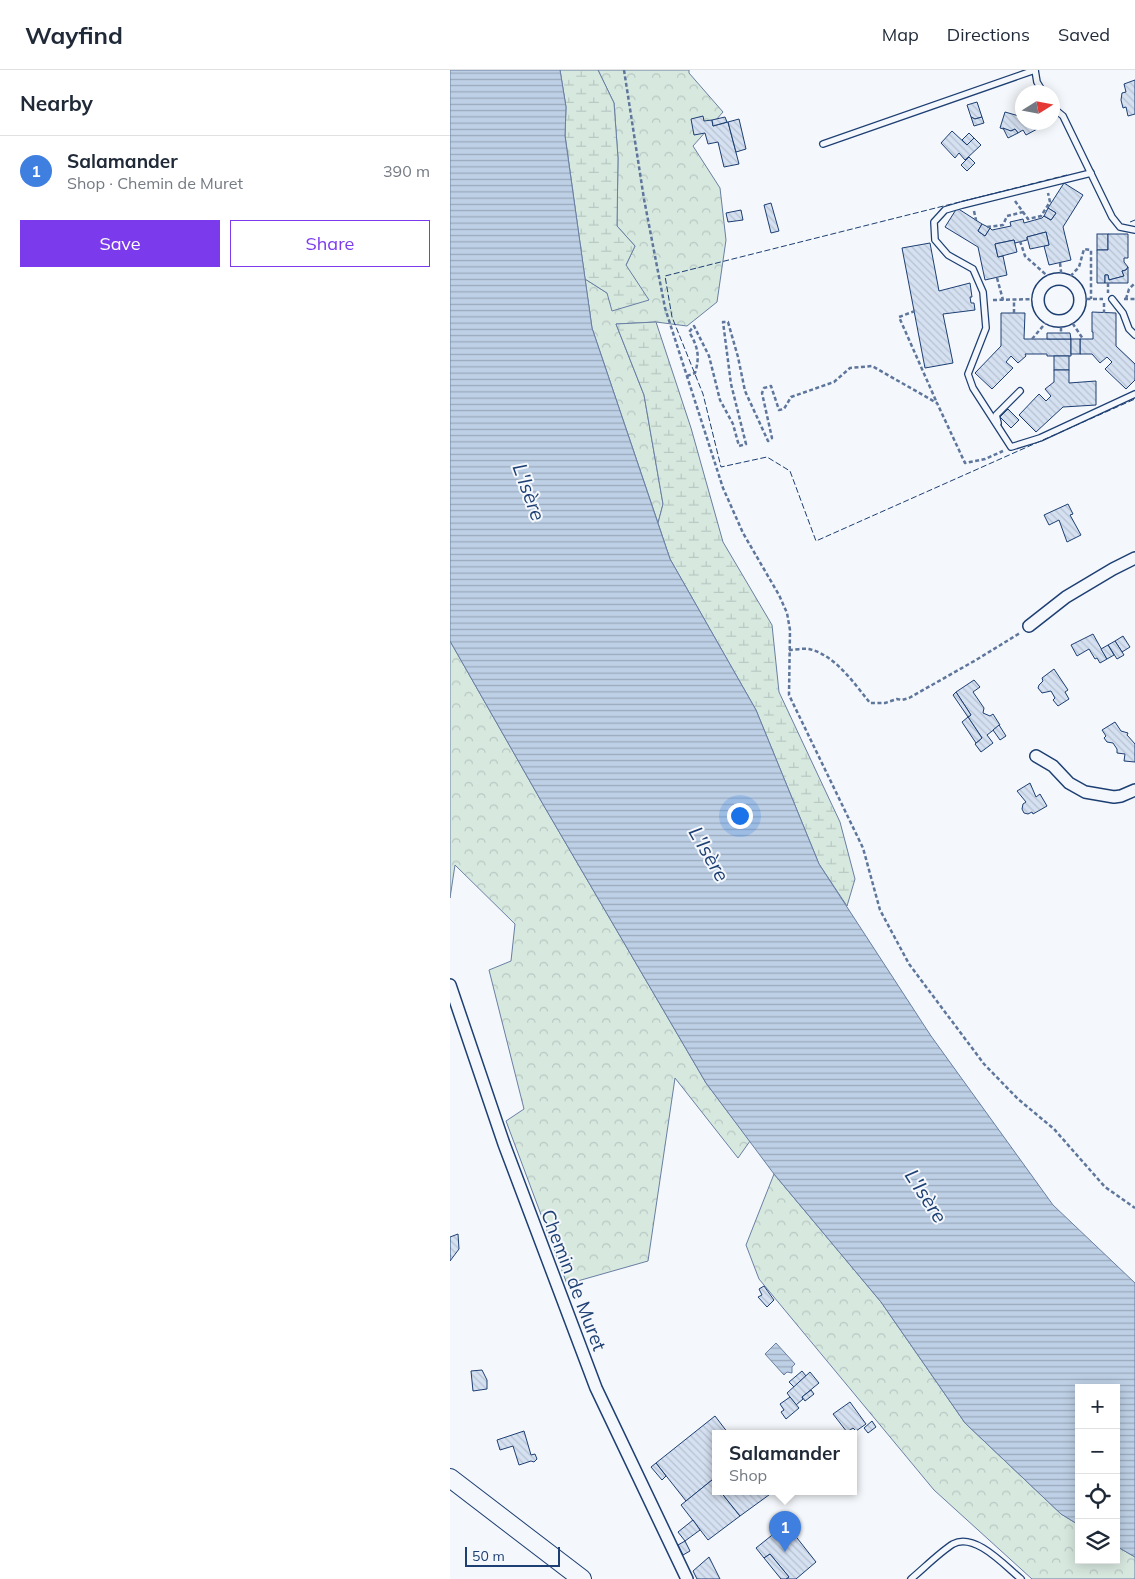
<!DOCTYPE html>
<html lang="en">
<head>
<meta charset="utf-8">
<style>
	body { margin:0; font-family:Mulish,sans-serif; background:#f6f6f7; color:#1f2937 }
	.controls { position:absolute; right:15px; bottom:15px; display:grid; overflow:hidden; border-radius:0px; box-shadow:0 2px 12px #0003 }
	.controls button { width:45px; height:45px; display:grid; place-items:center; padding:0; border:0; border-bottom:1px solid #e0e1e3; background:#fff; color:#1f2937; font:25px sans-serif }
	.compass { position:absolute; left:565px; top:15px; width:45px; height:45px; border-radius:50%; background:#fff; box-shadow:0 2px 12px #0003; rotate:79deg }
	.scale { position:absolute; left:15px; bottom:12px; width:95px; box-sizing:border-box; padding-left:5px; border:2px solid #1d3f73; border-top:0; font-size:14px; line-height:18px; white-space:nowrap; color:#1d3f73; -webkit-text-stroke:4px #f4f7fb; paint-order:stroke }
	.you { position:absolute; left:289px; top:745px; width:18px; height:18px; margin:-12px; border:4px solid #fff; border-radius:50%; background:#1a73e8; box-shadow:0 0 0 8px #1a73e833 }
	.badge { display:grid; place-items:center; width:32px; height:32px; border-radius:50%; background:#7c3aed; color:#fff; font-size:16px; font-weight:700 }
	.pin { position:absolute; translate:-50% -41px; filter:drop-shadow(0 1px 2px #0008) }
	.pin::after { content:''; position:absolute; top:26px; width:18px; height:15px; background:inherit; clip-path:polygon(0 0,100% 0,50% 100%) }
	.popup { position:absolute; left:262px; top:1360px; width:145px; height:65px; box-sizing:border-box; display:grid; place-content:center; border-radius:0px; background:#fff; filter:drop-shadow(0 1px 4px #0005); font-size:16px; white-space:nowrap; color:#747a83 }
	.popup b { font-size:19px; color:#1f2937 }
	.popup::after { content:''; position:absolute; left:50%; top:100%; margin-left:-10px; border:10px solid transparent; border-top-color:#fff }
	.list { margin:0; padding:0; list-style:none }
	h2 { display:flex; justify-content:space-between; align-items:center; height:65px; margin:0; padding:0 20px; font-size:21px }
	h2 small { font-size:16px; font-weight:400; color:#747a83 }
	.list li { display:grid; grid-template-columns:32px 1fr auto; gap:15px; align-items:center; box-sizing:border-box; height:70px; padding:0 20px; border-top:1px solid #e0e1e3 }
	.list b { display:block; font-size:19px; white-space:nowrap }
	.list p { margin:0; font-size:16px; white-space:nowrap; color:#747a83 }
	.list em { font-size:16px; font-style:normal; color:#747a83 }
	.actions { display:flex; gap:10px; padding:15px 20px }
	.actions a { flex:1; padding:11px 0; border:1px solid #7c3aed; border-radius:0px; text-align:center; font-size:18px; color:#7c3aed }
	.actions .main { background:#7c3aed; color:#fff }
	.icon { flex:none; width:28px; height:28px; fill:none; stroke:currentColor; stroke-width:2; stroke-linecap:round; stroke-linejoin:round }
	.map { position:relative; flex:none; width:685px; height:1509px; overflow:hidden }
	header { display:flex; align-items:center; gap:30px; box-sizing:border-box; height:70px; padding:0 25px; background:#fff; border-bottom:1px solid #e0e1e3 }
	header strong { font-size:24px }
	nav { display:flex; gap:28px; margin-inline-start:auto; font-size:18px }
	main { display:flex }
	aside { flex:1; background:#fff }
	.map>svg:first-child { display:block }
	.forest { fill:url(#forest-crowns); stroke:#687fa3 }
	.wetland { fill:url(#wetland-marsh); stroke:#687fa3 }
	.water { fill:url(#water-rules); stroke:#687fa3 }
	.building { fill:url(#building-back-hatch); stroke:#1d3f73 }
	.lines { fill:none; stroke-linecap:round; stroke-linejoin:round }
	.lane-casing { stroke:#1d3f73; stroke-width:8 }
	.street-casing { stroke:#1d3f73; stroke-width:14 }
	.primary-casing { stroke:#1d3f73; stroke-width:20 }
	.path { stroke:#5e769c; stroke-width:2.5; stroke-dasharray:4 2.5; stroke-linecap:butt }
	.lane { stroke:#f4f7fb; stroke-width:5.5 }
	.street { stroke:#f4f7fb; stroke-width:11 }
	.primary { stroke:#f4f7fb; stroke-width:18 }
	.fence { stroke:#1d3f73; stroke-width:1; stroke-dasharray:6 2.5; stroke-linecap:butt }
	.labels { text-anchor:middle; stroke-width:4; stroke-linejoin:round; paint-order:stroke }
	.street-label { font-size:19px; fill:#1d3f73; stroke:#f4f7fb }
	.water-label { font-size:20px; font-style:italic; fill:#1d3f73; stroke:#f4f7fb }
</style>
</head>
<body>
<header>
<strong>Wayfind</strong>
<nav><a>Map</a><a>Directions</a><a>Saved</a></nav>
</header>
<main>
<aside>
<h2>Nearby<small></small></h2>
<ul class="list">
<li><span class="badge" style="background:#3f7fe0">1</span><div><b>Salamander</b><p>Shop · Chemin de Muret</p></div><em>390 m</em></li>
</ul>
<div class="actions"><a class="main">Save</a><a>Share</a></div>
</aside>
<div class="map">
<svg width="685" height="1509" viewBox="0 0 685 1509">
	<defs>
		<pattern id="forest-crowns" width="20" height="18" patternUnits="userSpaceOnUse" patternTransform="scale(1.25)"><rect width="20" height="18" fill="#d7e8df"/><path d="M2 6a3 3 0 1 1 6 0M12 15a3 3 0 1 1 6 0" fill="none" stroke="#b8c8c3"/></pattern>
		<pattern id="wetland-marsh" width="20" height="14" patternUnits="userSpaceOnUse" patternTransform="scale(1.25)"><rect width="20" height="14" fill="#d7e8df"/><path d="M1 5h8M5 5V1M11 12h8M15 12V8" fill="none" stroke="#b8c8c3"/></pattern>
		<pattern id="water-rules" width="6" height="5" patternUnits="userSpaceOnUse" patternTransform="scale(1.25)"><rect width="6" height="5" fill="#bed0e5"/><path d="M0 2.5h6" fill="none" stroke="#9aaabe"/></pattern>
		<pattern id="building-back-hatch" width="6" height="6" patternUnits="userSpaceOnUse" patternTransform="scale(1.25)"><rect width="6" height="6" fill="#d5e0f0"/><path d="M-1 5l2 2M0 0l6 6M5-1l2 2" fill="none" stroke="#b6c1d1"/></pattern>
	</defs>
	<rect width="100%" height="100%" fill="#f4f7fb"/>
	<g class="forest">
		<polygon points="148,0 239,0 239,3 273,42 243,76 270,118 276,170 267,232 237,256 206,252 166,254 194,325 213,434 208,453 142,258 135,209 157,223 176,195 185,176 167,156 168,88 164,33"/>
		<polygon points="0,571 94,736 256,1013 300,1071 288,1088 225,1008 198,1191 117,1214 56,1051 74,1039 39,900 61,891 65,854 5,795 0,828"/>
		<polygon points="324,1104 431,1232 515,1353 611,1444 629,1455 629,1490 666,1490 666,1476 685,1487 685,1509 582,1509 484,1420 309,1209 296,1175"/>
	</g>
	<g class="wetland">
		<polygon points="110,0 148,0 164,33 168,88 167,156 185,176 176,195 199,230 162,241 157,223 135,209 115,65 116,37"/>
		<polygon points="206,252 241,358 273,472 322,555 329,622 390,752 405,809 397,836 369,794 306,640 220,489 208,453 213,434 194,325 166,254"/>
	</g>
	<g class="water">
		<polygon points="0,0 110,0 116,37 115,66 142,258 220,489 306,640 369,794 481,966 603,1135 685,1213 685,1487 666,1476 666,1318 629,1318 629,1455 611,1444 515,1353 431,1232 324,1104 256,1013 94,736 0,571"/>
		<polygon points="326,1273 345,1294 342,1297 342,1303 337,1302 334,1305 315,1284"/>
	</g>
	<g class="building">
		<polygon points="685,10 685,44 678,46 676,37 673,38 671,30 672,23 676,22 674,14"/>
		<polygon points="527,32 532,47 525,49 521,47 517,35"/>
		<polygon points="572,40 572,52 589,52 591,57 576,65 573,60 568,63 565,59 561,61 550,58 555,42 569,46 572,45 570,42"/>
		<polygon points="253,46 254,51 262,50 263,56 278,52 289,94 274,97 268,72 258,74 255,63 244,65 241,49"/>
		<polygon points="275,47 277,52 263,56 262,50"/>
		<polygon points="521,47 525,49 532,47 534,53 524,56"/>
		<polygon points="289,49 296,79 286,82 278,52"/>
		<polygon points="553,58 561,61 565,59 568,63 558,68"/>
		<polygon points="502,61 517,75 524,68 531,75 515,90 509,83 505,88 491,73"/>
		<polygon points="519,63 524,68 517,75 512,70"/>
		<polygon points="519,87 525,93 517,101 511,95"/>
		<polygon points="614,113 633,125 613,157 621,190 599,195 594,176 599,175 596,162 577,167 577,170 565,173 564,170 545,174 548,187 553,186 557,205 535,210 528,177 495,157 507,138 532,154 528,161 535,166 540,158 542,160 561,156 560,152 573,149 574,153 592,148 594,146 601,150 606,143 598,138"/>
		<polygon points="321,133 329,161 321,163 314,135"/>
		<polygon points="598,138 606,143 601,150 594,146"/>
		<polygon points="291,140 293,150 278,152 276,143"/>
		<polygon points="532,154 540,158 535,166 528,161"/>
		<polygon points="596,162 599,175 580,179 577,167"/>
		<rect x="647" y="164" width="11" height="16"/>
		<polygon points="658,164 678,164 678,188 674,188 674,192 678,197 676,200 672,201 674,206 659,210 658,205 655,205 655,213 647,213 647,180 658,180"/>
		<polygon points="564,170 567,182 548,187 545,174"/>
		<polygon points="480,173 489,221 520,213 522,227 520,227 521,233 524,233 525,240 493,244 503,293 475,298 452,178"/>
		<polygon points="678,197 678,213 655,213 655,205 658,205 659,210 674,206 672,201 676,200"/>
		<polygon points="642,242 666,243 666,276 685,294 685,310 676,319 655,299 662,292 657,287 650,293 642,284 630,284 630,269 643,269 643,262 642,262"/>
		<polygon points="551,243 575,243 574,269 621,269 621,286 597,286 597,284 575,284 576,286 568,293 561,286 556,292 563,298 542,319 525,303 551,276"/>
		<polygon points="597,263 620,263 621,269 597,269"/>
		<rect x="621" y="269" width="9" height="15"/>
		<rect x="604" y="286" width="15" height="14"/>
		<polygon points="604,300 619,300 619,313 646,311 646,335 613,337 586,362 569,345 589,324 596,331 601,326 595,319 604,312"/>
		<polygon points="558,339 569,350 561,358 550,347"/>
		<polygon points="618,434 623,444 620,445 631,465 617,472 609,450 599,455 594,445"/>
		<polygon points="643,564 657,589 650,593 647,588 645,589 639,579 627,586 621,575"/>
		<polygon points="673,566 680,577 672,582 665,571"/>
		<polygon points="665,571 674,585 667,589 658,575"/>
		<polygon points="658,575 664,585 657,589 651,579"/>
		<polygon points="604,599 618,620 615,622 619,629 608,636 603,630 605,628 601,621 592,623 588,618 589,615 593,611 592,608"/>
		<polygon points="524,610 530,617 523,622 534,638 533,643 540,646 543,644 550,655 537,665 543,673 531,682 525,674 532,668 518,647 521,645 506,622"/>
		<polygon points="506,622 521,645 518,647 503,625"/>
		<polygon points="518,647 532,668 526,673 512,652"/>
		<polygon points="665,652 671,661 678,663 677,665 685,674 685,692 674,691 675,684 667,683 667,679 663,673 657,672 654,668 656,666 652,660"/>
		<polygon points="549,655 556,666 550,670 543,660"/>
		<polygon points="580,713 586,727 590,724 597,736 583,744 582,742 578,744 574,743 572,739 573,734 576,732 567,721"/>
		<polygon points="8,1164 9,1179 0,1191 0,1167"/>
		<polygon points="314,1216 324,1230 317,1237 308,1227 312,1225 309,1219"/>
		<polygon points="32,1300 37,1310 37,1319 23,1321 21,1301"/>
		<polygon points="352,1301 356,1306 344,1317 339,1312"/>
		<polygon points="360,1302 369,1313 352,1327 353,1329 346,1335 337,1323"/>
		<polygon points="361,1320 364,1324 355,1331 352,1327"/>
		<polygon points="340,1327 349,1338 336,1349 331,1342 334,1340 330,1334"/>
		<polygon points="400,1332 416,1354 406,1361 403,1358 397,1362 383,1344"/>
		<polygon points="265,1346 278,1363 266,1363 266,1415 262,1410 236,1431 206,1393"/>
		<polygon points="422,1351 426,1357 418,1363 414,1358"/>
		<polygon points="74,1361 81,1385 85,1384 87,1389 84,1392 81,1391 69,1395 63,1376 50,1380 47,1370"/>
		<polygon points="206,1393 216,1406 212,1410 201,1397"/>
		<polygon points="262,1410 266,1415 266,1421 270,1421 290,1446 258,1470 231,1435"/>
		<polygon points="270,1421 322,1421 323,1422 290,1446"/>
		<polygon points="243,1450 250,1460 235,1471 228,1462"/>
		<polygon points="336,1454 366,1492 346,1509 336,1509 339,1507 320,1484 314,1488 306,1478"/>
		<polygon points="235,1471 240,1481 233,1485 228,1475"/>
		<polygon points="320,1484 339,1507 336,1509 331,1509 314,1488"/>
		<polygon points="259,1487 270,1509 247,1509 243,1501"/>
	</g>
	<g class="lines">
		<defs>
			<g id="lane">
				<polyline points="585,0 587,12 593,22"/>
				<polyline points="602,37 613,46 662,147 670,157 685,160"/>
				<polyline points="373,74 585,0"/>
				<polyline points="641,103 512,135 495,140 484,152 485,170 498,185 523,199 533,222 536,258 518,304 523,318 561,377 590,368 685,324"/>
				<polyline points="662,229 673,243 679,259 685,265"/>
				<polyline points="548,353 546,345 570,321"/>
				<path d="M 461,1509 C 473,1499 490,1482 503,1474 C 525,1462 555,1496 571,1509"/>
			</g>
			<g id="street">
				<circle cx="609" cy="230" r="21"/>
				<polyline points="579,556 616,527 663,499 685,488"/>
				<polyline points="586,686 603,696 619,713 635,722 664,727 671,726 685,720"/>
				<polyline points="0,915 54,1074 146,1318 237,1509"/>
			</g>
			<polyline id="primary" points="0,1408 132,1509"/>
		</defs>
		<use href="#lane" class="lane-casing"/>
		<use href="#street" class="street-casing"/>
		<use href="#primary" class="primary-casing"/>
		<g class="path">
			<polyline points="174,0 194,129 215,238 273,418 293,463 329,525 337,543 340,560 339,625 413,778 430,840 459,894 534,994 568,1029 604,1059 655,1117 685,1138"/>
			<polyline points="565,131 578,149 591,146 600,132 598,123"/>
			<polyline points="524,141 526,150"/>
			<polyline points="537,157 553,155 557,146 573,142"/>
			<polyline points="570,171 575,186 602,210"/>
			<polyline points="610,193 612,210"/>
			<polyline points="547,208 553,230"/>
			<polyline points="616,211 629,197 634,179 641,180 641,229"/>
			<polyline points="658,213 658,223"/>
			<polyline points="630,229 653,229"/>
			<polyline points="674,229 685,229"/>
			<polyline points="676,229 679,219 685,213"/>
			<polyline points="543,230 588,229"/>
			<polyline points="654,233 654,243"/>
			<polyline points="465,241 449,247 487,333"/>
			<polyline points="564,243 564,230"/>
			<polyline points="619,248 633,269"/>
			<polyline points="611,251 611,263"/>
			<polyline points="582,269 599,249"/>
			<path d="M 237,306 L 245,303 C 250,287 248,276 239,262 L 244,256 L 259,286 L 270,330 L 283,354 L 289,376 L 296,374 L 281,314 L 273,252 L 278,252 L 288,287 L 295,321 L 318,371 L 322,368 L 312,323 L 314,318 L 321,316 L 329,340 L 334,339 L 341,327 L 384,312 L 400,298 L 422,296 L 487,333 L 515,393 L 535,389 L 553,381"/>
			<path d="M 339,580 C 345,580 353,578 359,579 C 385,585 404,613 420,633 L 435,633 L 447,629 L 452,630 L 459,628 L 526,590 L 570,563"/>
		</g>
		<use href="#lane" class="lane"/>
		<use href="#street" class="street"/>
		<use href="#primary" class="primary"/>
		<g class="fence">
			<polyline points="617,105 215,206 222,247 253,324 271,397 317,387 340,401 366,471 685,329"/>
			<polyline points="680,152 685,150"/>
		</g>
	</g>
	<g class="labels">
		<g class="street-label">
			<text transform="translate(124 1210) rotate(69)" y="7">Chemin de Muret</text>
		</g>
		<g class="water-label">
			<text transform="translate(79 422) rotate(70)" y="7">L'Isère</text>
			<text transform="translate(259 784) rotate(60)" y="7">L'Isère</text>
			<text transform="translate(476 1126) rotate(57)" y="7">L'Isère</text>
		</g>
	</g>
</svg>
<div class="controls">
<button>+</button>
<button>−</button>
<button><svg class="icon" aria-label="locate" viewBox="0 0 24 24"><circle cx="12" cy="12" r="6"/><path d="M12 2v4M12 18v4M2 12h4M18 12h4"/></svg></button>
<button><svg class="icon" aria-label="layers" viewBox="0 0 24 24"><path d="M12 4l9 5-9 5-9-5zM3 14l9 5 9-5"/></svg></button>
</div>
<svg class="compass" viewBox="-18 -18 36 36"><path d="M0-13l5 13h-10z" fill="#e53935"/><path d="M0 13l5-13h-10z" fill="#747a83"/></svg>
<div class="scale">50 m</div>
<div class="you"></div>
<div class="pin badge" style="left:335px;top:1482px;background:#3f7fe0">1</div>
<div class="popup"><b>Salamander</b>Shop</div>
</div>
</main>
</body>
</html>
